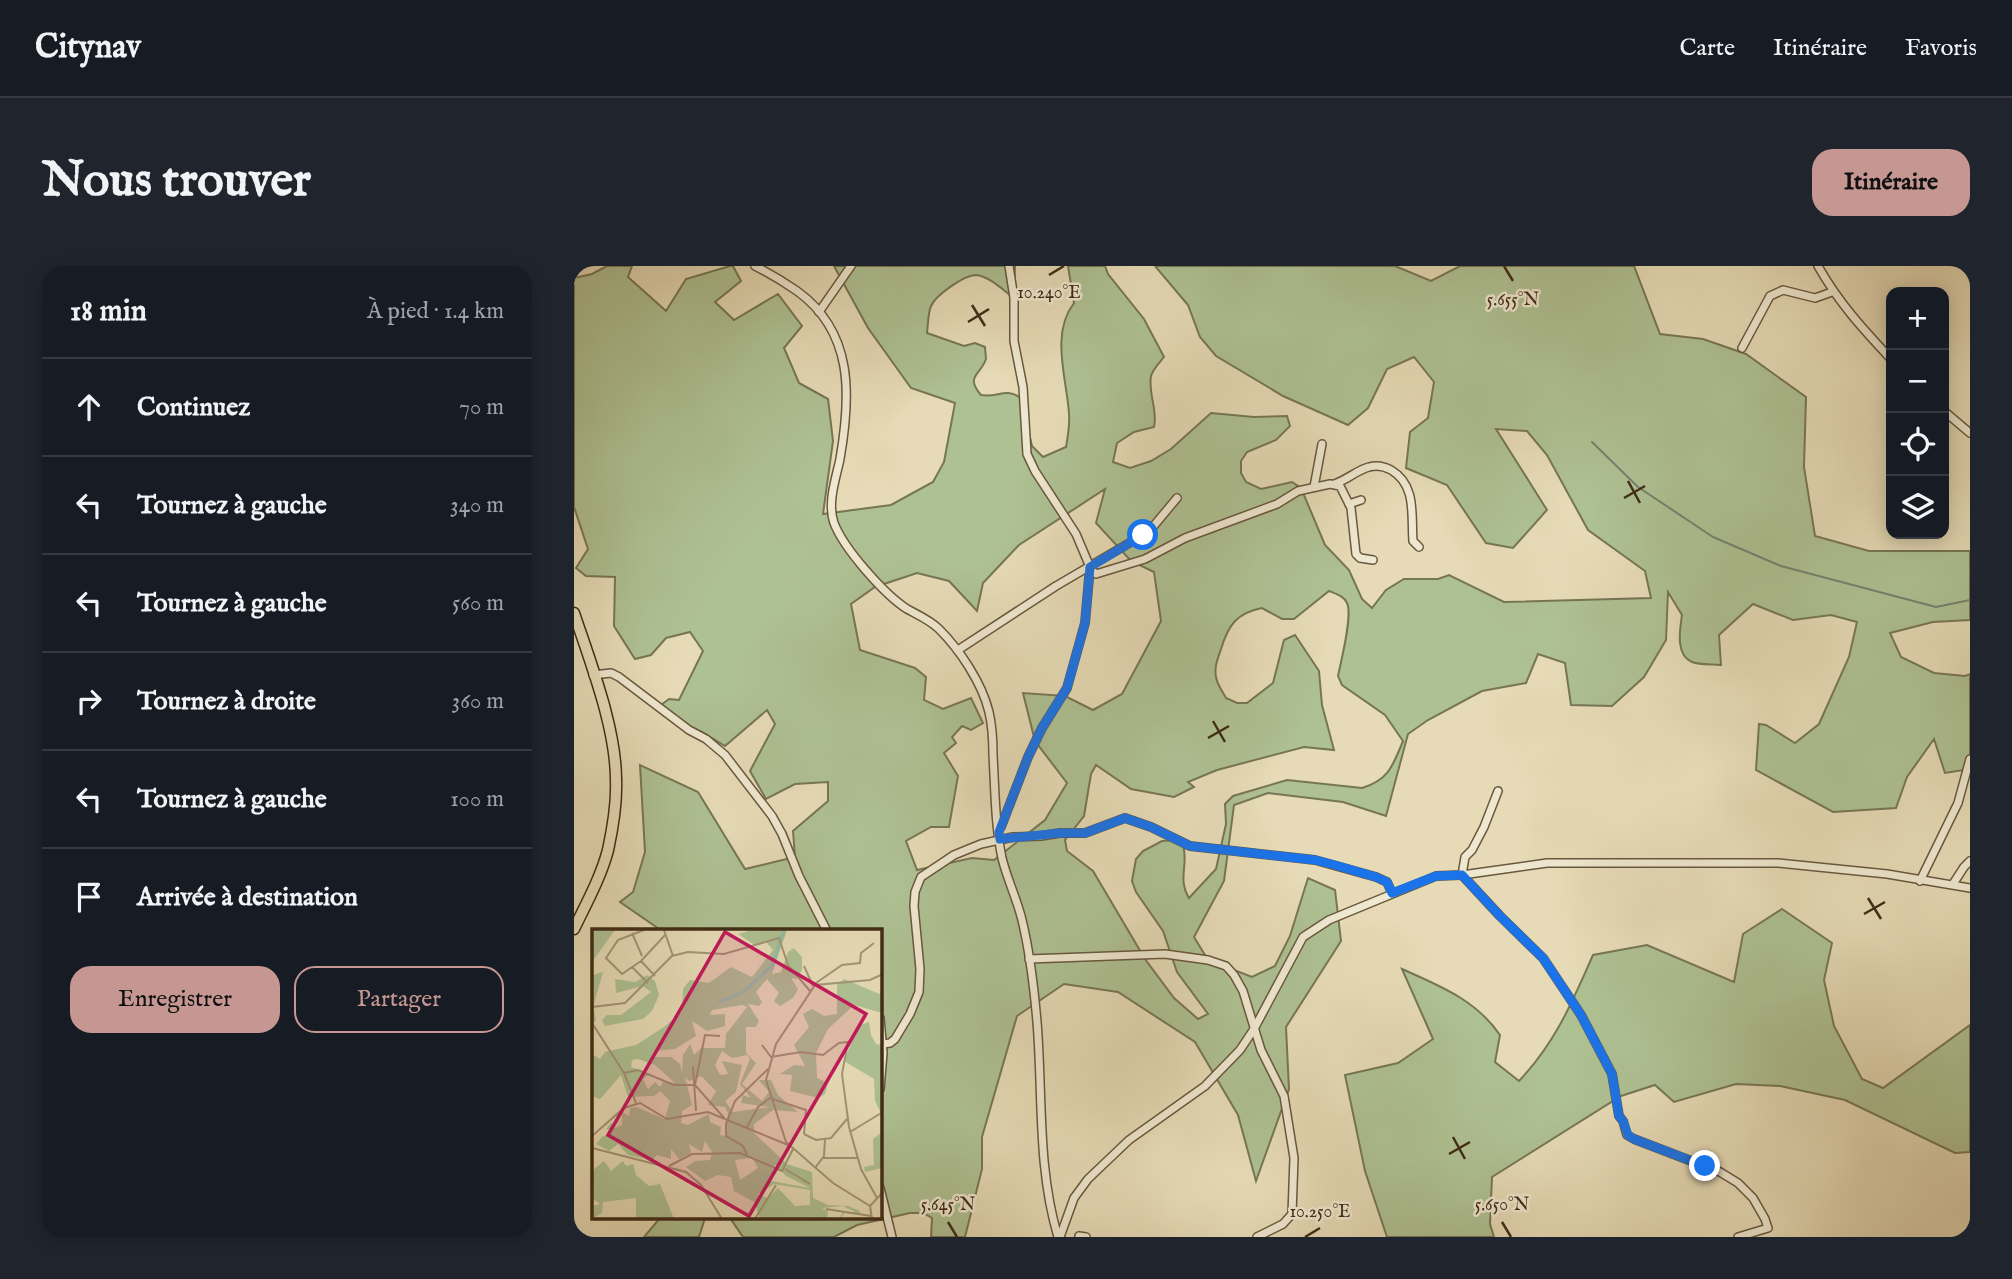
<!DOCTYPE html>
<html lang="fr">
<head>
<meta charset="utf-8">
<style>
	body { margin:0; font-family:"IM FELL English",serif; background:#20242c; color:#f1f3f6 }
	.controls { position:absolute; right:21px; top:21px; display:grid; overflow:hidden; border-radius:14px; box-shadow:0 4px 18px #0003 }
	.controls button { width:63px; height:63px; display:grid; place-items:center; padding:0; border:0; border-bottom:2px solid #363941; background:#171b24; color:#f1f3f6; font:35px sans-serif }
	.stop { position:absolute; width:21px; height:21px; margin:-16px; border:5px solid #1a73e8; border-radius:50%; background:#fff }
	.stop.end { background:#1a73e8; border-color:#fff; box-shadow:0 2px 7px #0008 }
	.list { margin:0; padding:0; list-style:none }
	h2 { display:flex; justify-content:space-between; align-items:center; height:91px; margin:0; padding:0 28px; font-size:30px }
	h2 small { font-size:23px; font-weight:400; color:#9ea1a6 }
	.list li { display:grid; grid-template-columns:46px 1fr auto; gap:21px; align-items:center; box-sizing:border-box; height:98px; padding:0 28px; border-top:2px solid #363941 }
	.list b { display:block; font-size:26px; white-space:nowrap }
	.list em { font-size:23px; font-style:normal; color:#9ea1a6 }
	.actions { display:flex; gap:14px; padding:21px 28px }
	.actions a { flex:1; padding:16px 0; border:2px solid #c59692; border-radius:21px; text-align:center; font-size:24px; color:#c59692 }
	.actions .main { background:#c59692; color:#111 }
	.icon { flex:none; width:38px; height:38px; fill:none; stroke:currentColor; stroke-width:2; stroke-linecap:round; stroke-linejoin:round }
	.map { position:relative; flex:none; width:1396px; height:971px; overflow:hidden; border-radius:21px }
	header { display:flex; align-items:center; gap:42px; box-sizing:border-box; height:98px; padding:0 35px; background:#171b24; border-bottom:2px solid #363941 }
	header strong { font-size:33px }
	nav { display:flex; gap:38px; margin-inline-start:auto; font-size:24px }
	.intro { display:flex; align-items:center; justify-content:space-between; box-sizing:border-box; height:168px; padding:0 42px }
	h1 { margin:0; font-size:49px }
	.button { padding:18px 32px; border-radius:21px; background:#c59692; color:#111; font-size:24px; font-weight:700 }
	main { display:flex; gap:42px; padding:0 42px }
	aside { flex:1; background:#171b24; border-radius:21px; box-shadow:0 4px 18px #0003 }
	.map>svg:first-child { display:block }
	.green { fill:#aec193; stroke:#767654; stroke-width:2; fill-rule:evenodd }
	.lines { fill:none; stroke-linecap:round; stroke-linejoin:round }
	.stream { stroke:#74826e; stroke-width:2 }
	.minor-casing { stroke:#69573e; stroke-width:10 }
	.highway-casing { stroke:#3f2b16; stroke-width:13 }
	.minor { stroke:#efe8d0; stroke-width:7 }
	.highway { stroke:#e6dbb6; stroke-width:10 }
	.route { stroke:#1a73e8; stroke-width:9 }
	.ticks { fill:none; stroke:#3f2b16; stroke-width:2.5 }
	.inset-river { fill:none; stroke:#97bca8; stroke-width:3.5 }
	.inset-road { fill:none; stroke:#a39576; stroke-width:2 }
	.view { fill:#c2185b; fill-opacity:0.15; stroke:#c2185b; stroke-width:3.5 }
	.inset-edge { fill:none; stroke:#3f2b16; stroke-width:3.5 }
	.ticks-label { font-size:18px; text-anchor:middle; fill:#3f2b16; stroke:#efe8d0; stroke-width:5; stroke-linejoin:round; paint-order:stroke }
</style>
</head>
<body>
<header>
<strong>Citynav</strong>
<nav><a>Carte</a><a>Itinéraire</a><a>Favoris</a></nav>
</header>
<div class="intro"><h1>Nous trouver</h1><a class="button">Itinéraire</a></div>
<main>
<aside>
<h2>18 min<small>À pied · 1.4 km</small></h2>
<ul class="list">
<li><svg class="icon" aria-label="ahead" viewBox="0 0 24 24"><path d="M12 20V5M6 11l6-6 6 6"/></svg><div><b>Continuez</b></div><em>70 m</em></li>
<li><svg class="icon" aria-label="left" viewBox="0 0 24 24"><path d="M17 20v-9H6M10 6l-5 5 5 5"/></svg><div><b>Tournez à gauche</b></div><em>340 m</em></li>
<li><svg class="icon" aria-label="left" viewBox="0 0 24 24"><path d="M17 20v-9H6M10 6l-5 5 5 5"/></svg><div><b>Tournez à gauche</b></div><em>560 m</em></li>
<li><svg class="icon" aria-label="right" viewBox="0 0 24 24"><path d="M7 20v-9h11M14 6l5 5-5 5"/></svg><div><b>Tournez à droite</b></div><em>360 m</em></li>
<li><svg class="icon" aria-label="left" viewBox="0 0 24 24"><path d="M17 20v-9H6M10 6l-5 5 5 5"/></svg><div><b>Tournez à gauche</b></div><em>100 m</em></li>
<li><svg class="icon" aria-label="arrive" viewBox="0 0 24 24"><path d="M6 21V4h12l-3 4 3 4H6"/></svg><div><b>Arrivée à destination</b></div></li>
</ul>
<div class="actions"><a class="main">Enregistrer</a><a>Partager</a></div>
</aside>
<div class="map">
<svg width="1396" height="971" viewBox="0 0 1396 971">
	<rect width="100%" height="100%" fill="#e6dbb6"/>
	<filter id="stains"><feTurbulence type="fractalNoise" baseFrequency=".00286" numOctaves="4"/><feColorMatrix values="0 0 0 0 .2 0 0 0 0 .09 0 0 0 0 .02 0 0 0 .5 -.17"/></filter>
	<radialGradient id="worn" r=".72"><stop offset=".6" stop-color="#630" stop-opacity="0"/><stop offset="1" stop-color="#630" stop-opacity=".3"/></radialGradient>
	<g class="green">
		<path d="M 33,0 L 58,0 L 54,11 L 92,45 L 112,13 L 156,0 L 159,0 L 167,15 L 141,36 L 160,54 L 204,28 L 228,60 L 210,82 L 225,117 L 254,133 L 259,175 L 249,248 L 317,239 L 359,216 L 370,196 L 381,137 L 337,122 L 294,62 L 260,0 L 441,0 L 440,32 C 430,25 415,10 402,9 C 390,9 362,29 357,40 C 354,47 354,59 353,67 L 390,80 L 401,77 L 411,81 C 411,82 412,92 412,93 C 406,110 391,110 407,129 C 424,132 431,121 447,132 L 458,180 L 469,191 L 492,181 C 494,170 496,159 495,148 C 493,113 476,68 500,37 L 494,0 L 531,0 L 534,8 L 570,53 L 590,91 C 586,96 579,103 577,110 C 574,128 584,144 580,161 L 560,166 L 543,177 L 539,196 L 556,202 L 577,195 L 597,183 L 637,147 L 680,151 L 713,150 L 716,160 L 702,174 L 673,186 L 667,195 L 667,207 L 672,216 L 687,223 L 718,216 L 727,222 L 751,279 L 775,304 L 788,333 L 798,342 L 812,324 L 830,313 L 864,313 L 875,309 L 930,336 L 1077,332 L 1071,305 L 1014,264 L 973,189 L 953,165 L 922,163 L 973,244 L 939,282 L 912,277 L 873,219 L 832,202 L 836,166 L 854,152 L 860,116 L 840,91 L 813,103 L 794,142 L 774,159 L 709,130 L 642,90 L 626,71 L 614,39 L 581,0 L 821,0 L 857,15 L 886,0 L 1060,0 L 1086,68 L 1129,73 L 1172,88 L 1232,131 L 1230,201 L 1241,270 L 1295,285 L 1396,285 L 1396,354 L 1359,356 L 1316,367 L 1327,391 L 1360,407 L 1391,410 L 1396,408 L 1396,503 L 1371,507 L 1360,473 L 1333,511 L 1322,542 L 1259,546 L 1182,504 L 1185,458 L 1192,459 L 1221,477 L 1245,458 L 1275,391 L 1283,356 L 1257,349 L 1219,354 L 1179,338 L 1145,369 L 1147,399 C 1138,398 1126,399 1118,396 C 1101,389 1106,363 1108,349 L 1094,326 L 1092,374 L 1070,411 L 1038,440 L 997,439 L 991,397 L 964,388 L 952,417 L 908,425 L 854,454 L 834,468 L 812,550 L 769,536 L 694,527 L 660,539 L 650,615 L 620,671 L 634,694 L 678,711 L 701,700 L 716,670 L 734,612 L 761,624 L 767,675 L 712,761 L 715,823 L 682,915 L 664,849 L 621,776 L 544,726 L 490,718 L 443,750 L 408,871 L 408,903 L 391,971 L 357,971 L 358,952 L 349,947 L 336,947 L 283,959 L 260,971 L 169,971 L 156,952 L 306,952 L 306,665 L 88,665 L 46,636 L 59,626 L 71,586 L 66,499 L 124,526 L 171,603 L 221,591 L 219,565 L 254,535 L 254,516 L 221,518 L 192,533 L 176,505 L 201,458 L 193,444 L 151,480 L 128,466 L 112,459 L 87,439 L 95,433 L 105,434 L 129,385 L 116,366 L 92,372 L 77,389 L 61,393 L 40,360 L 41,311 L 12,310 L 2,302 L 14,283 L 0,241 L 0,12 L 18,8 ZM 531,223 L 522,257 L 557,295 L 580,306 L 587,355 L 548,428 L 519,444 L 491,430 L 449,427 L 461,475 L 493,517 L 471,554 L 420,594 L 398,592 L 343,604 L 332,575 L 357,561 L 375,561 L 384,510 L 370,487 L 382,477 L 378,471 L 388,460 L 397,464 L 409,457 L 397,432 L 369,443 L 350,434 L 352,411 L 341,402 L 286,384 L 277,338 L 301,321 L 343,307 L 375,315 L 403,345 L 409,317 L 445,279 ZM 755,325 C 762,328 770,330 773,337 C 779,349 767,395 764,410 L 768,419 L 811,449 L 829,475 C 819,499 815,514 788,522 L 713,514 L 659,530 L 651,538 L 652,558 L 642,603 L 615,632 C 603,612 615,598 609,579 L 600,574 L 588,575 L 569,585 L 562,593 L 558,615 L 562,626 L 589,665 L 603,706 L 634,748 L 624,753 L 600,732 L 571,693 L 519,605 L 493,585 L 491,574 L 510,550 L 517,508 L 522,499 L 557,523 L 600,531 L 620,521 L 614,516 L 643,504 L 730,481 L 760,484 L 748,439 L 745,405 L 721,369 L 710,374 L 699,417 L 673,437 L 663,437 L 652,432 C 648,425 643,418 642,411 C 640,401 644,392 647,383 C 654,360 662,347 688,342 L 708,353 L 720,353 Z"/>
		<path d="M 1208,643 L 1258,677 L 1250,714 L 1260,760 L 1288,813 L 1309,822 L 1396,759 L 1396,886 L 1381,887 L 1271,834 L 1206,820 L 1162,818 L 1100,836 L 1081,819 L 1047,830 L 918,911 L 916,958 L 920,971 L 813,971 L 791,905 L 771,809 L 824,797 L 859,773 L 828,703 C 866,720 902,734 926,769 L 921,796 L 945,815 C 982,776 998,736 1019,689 L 1073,679 L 1160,716 L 1169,668 Z"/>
		<polygon points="86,952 131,952 125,971 70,971"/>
	</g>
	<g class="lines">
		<polyline class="stream" points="1018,176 1064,221 1139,271 1207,300 1362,341 1396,334"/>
		<defs>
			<g id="minor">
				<path d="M 181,0 C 195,7 210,16 223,25 C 280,66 277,130 266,193 C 262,212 253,237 260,257 C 270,283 310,328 333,343 C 344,349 356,354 365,363 C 386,384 408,417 415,446 C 418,459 419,475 419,489 C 421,523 421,559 428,592 C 433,613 443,633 448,654 C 456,687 460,721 463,756 C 469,828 463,901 484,971"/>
				<path d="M 1244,0 C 1265,37 1288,62 1317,93"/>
				<polyline points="245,46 277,0"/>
				<polyline points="1168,82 1196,30 1209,24 1241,32 1258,26"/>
				<polyline points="1370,145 1396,167"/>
				<path d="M 760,218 C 773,214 783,204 795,201 C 802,199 810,200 817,204 C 843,219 837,250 839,275 L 845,281"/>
				<polyline points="740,221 748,178"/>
				<polyline points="775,238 787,234"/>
				<polyline points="516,302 522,308 571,293 611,272 703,238 724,225 756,218 766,220 777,242 782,288 786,292 799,294"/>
				<polyline points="384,384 482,320 569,269 578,262 603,232"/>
				<polyline points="19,409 37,407 45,411 115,464 132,473 151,489 198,550 208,568 225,610 253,665"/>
				<polyline points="924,525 910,561 898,584 891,591 888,609 926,650 969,692 1007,749 1038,808 1045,850 1049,855 1053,869 1060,873 1146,906 1164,917 1179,932 1191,953 1194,962 1164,971"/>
				<polyline points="427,561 454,491 468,462 493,422 511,357 516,301 502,268 461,205 453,188 449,121 440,75 440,32 435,0"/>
				<polyline points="1346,615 1384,537 1396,493"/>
				<polyline points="1379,618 1390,601 1396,595"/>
				<polyline points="455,693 591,688 634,694 652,700 660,709 669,725 687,784 710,830 720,892 718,948 709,958 683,971"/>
				<polyline points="306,752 309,787 306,823"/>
				<polyline points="309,778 316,777 321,773 336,748 345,726 346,703 340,640 341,626 347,611 380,589 407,578 439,571 467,570 486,567 511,567 551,552 577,561 616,580 741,594 802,611 813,616 818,627"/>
				<polyline points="306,922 318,971"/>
				<polyline points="505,970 512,971"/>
				<polyline points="486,971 500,932 514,913 555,874 631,820 666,784 680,763 729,671 755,654 862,610 888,609 973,597 1204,597 1313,608 1396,622"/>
			</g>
			<path id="highway" d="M 0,347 C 17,398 42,462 42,514 C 43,537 39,561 34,584 C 27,611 12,638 0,663"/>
		</defs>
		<use href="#minor" class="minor-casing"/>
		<use href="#highway" class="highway-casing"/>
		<use href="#minor" class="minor"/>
		<use href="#highway" class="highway"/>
	</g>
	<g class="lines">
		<polyline class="route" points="569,269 516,301 511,357 493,422 468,462 454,491 425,566 426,573 486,567 511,567 551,552 577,561 616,580 741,594 761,599 802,611 813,616 818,627 862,610 888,609 926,650 969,692 1007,749 1038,808 1045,850 1049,855 1054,869 1060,873 1131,900"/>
	</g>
	<path class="ticks" d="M 930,0 L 939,15M 475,9 L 490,0M 398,39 L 411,60M 394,56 L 415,43M 1054,215 L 1066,237M 1050,232 L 1071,220M 639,455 L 651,476M 634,472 L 655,460M 1294,632 L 1307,653M 1290,648 L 1311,636M 879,871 L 891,893M 875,888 L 896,876M 374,956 L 383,971M 928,956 L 937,971M 731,971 L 746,962"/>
	<g transform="translate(18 663)">
		<rect width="290" height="290" fill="#e6dbb6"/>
		<path d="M 0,1 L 23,1 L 0,33 ZM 160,1 L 195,1 L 180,45 L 189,43 L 196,23 L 202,19 L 210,28 L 210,41 L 205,50 L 199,49 L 206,60 L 201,69 L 188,77 L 182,72 L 187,64 L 175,50 L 164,63 L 170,73 L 167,77 L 156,75 L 167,92 L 164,98 L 154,98 L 154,124 L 164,134 L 150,155 L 170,172 L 177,163 L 167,151 L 179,151 L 186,166 L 206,183 L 181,181 L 162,195 L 162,204 L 195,235 L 220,243 L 221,269 L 236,276 L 256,277 L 268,282 L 267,285 L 253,284 L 247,290 L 251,283 L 263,283 L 251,277 L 230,279 L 236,282 L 235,290 L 168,290 L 162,273 L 142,262 L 139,248 L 126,246 L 113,252 L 94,238 L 103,232 L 118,231 L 120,223 L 113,212 L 110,223 L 97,215 L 99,224 L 87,230 L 79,220 L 79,230 L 65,226 L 60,231 L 36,226 L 26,215 L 17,222 L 4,215 L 11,207 L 18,207 L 19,201 L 14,200 L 19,194 L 23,199 L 30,196 L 30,183 L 37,187 L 38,179 L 44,178 L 73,190 L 78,172 L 68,162 L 62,167 L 36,168 L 29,146 L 8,170 L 0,167 L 0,125 L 8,130 L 13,123 L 44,116 L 72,98 L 90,83 L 91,60 L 98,51 L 117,54 L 139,38 L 160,48 L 181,21 L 175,14 L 161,15 L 146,5 ZM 150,76 L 155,78 L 134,105 L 133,119 L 109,119 L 102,126 L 98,115 L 91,126 L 90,144 L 88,135 L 79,128 L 59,128 L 62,122 L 83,120 L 104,107 L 100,92 L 115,102 L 133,97 L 133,85 L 118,86 L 120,81 ZM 130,122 L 140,129 L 155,126 L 158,130 L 148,155 L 159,169 L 151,166 L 149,174 L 178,178 L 141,183 L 133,172 L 144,163 L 150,136 L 130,132 L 136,145 L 128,146 L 123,136 ZM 46,130 L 63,136 L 83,154 L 71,153 L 68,158 L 63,153 L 56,160 L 51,150 L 58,145 L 39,138 L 40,131 ZM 109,147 L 124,162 L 116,176 L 133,178 L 136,184 L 133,207 L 128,206 L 129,198 L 118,193 L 117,185 L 96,196 L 89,194 L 90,182 L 100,176 L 93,148 L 97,152 ZM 160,229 L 166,239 L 148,251 L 143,231 ZM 183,235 L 194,247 L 218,259 L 179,252 ZM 182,255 L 218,261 L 218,276 L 203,277 L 186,259 L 176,269 L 165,266 ZM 11,43 L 1,78 L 4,91 L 0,95 L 0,46 ZM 55,46 L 63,52 L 67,66 L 60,82 L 51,90 L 13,97 L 10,91 L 15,86 L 29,86 L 59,63 L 51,57 L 24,64 L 23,50 L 43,53 ZM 252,50 L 290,66 L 290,84 L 262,76 L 236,100 L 224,124 L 225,149 L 236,154 L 233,165 L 227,169 L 198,162 L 200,146 L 188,145 L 202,136 L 213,137 L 202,116 L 217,98 L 211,85 L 220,80 L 232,87 L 245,85 L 245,56 ZM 277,93 L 279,106 L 284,115 L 290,116 L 290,186 L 283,172 L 282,150 L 252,132 L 266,97 ZM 290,203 L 290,239 L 273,243 L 272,238 L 282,236 L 281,210 ZM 12,232 L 19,242 L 31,232 L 34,237 L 41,235 L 44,246 L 57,257 L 68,255 L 82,290 L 44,290 L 44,269 L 11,273 L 10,284 L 0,290 L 0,277 L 8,275 L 0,269 L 0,242 Z" fill="#aec193" fill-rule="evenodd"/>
		<path class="inset-river" d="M 127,73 L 151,63 L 180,37 L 192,1"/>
		<path class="inset-road" d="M 52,1 L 26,11 L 14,29 L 30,45 L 49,32 L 63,47M 72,1 L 81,27M 40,4 L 50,27M 49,32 L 74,5M 212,37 L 221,57M 40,38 L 56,54M 224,54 L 250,36 L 268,34 L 269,24 L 282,14M 0,78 L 33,74 L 80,27 L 96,23 L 132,25 L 187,9 L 196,36 L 218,62M 0,94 L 32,144 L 44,174M 170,116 L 179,128 L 209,123 L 231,126 L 247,114 L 256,113 L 250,145 L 257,198 L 269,240 L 285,269M 101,138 L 104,182M 32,144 L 46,141 L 82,156 L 103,156 L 133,190M 103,156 L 113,106 L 128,107M 155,198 L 166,178 L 178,169 L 214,181 L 212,205M 258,203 L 291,183M 212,205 L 224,211 L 239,209 L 255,190M 0,207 L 32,179 L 48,174 L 75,190 L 116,183 L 196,216M 0,219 L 94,243 L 109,256 L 130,290M 155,226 L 151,217 L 134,207 L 134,195 L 143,172 L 176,140M 231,229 L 265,229M 77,237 L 100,225 L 148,224 L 190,242 L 201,220M 223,239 L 232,227 L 233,211M 193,240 L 218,255M 278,277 L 241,254 L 194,213 L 174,151 L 184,115 L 223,56 L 278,51 L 291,45M 234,280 L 279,287M 163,290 L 184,256M 280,290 L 278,277 L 291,263"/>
		<path class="view" d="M 133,3 L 274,85 L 157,287 L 16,206 Z"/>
		<rect width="290" height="290" class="inset-edge"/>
	</g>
	<g class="ticks-label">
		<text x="475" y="32">10.240°E</text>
		<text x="939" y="39">5.655°N</text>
		<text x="374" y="944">5.645°N</text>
		<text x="928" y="944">5.650°N</text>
		<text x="746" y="951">10.250°E</text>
	</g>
	<rect width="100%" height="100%" filter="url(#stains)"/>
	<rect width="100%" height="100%" fill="url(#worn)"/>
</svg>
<div class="controls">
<button>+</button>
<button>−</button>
<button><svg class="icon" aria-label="locate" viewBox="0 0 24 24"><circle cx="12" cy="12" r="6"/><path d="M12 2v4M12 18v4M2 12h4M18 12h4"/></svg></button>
<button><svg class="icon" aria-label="layers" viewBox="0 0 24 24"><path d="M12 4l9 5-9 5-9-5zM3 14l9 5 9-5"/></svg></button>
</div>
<div class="stop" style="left:569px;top:269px"></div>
<div class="stop end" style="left:1131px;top:900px"></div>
</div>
</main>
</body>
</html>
